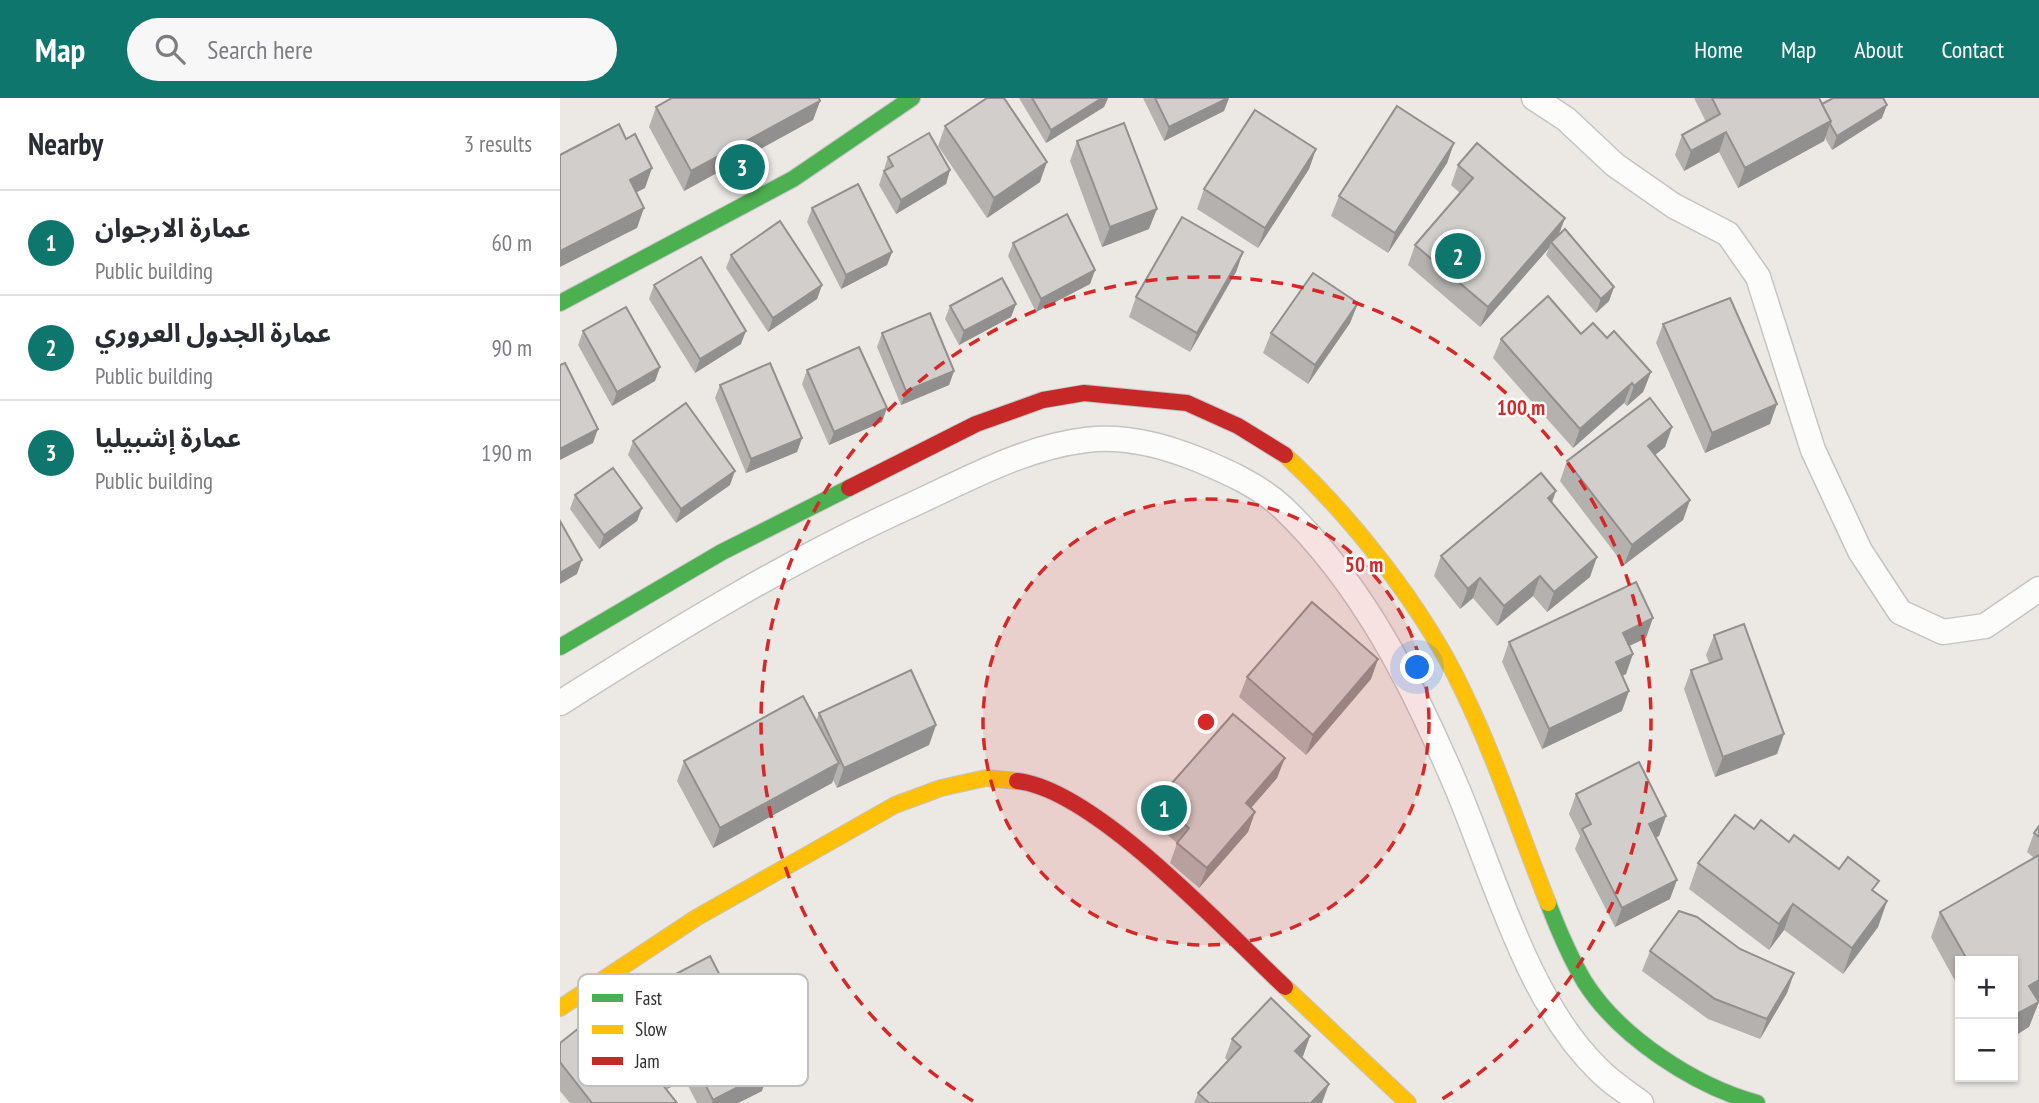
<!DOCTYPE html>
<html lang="en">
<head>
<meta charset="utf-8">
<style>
	body { margin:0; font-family:"PT Sans Narrow","Noto Sans Arabic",sans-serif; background:#f7f7f7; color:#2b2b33 }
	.controls { position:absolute; right:21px; bottom:21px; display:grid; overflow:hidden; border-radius:0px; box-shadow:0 2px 5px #0004 }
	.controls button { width:63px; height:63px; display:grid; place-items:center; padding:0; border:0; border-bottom:2px solid #e1e1e2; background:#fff; color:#2b2b33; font:35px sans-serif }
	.you { position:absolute; left:858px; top:570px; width:24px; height:24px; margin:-18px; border:5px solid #fff; border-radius:50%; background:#1a73e8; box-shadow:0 0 0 10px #1a73e833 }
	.badge { display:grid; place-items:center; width:46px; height:46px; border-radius:50%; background:#0f766e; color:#fff; font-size:23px; font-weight:700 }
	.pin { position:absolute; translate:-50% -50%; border:4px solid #fff; box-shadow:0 2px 7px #0006 }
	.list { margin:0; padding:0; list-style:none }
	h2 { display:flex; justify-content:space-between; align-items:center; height:91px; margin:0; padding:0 28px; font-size:30px }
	h2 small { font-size:23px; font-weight:400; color:#7c7c81 }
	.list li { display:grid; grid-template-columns:46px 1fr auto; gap:21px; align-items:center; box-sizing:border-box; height:105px; padding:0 28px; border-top:2px solid #e1e1e2 }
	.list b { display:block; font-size:26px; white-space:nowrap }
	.list p { margin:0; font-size:23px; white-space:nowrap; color:#7c7c81 }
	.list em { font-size:23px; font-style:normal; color:#7c7c81 }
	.icon { flex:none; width:38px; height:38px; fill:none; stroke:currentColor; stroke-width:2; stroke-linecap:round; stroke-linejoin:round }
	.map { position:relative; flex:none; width:1479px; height:1005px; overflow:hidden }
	header { display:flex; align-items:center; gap:42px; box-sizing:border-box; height:98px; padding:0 35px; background:#0f766e; color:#fff }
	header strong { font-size:33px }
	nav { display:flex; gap:38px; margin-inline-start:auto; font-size:24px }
	.search { width:490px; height:63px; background:#f7f7f7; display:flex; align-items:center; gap:18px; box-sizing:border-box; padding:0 24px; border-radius:38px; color:#7c7c81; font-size:26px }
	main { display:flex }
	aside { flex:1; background:#fff }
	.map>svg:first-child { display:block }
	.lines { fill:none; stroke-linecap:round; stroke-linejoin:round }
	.street-casing { stroke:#c5c4c5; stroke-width:27 }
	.fast-casing { stroke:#c5c4c5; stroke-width:18 }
	.slow-casing { stroke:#c5c4c5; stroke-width:18 }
	.jam-casing { stroke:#c5c4c5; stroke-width:18 }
	.street { stroke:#fcfcfb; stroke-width:24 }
	.fast { stroke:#4caf50; stroke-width:16 }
	.slow { stroke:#ffc107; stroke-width:16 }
	.jam { stroke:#c62828; stroke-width:16 }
	.wall { fill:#b4b1af }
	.shaded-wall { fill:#92908e }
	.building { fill:#d1cecb; stroke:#92908e; stroke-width:2 }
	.ring { fill:none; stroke:#d62828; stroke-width:3.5; stroke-dasharray:12 9 }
	.key { fill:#fff; stroke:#c0c0c0; stroke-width:2 }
	.key-label { font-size:19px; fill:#2e2e2e }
	.centre { fill:#d62828; stroke:#fff; stroke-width:3.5 }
	.ring-label { font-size:21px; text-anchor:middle; font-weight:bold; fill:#d62828; stroke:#fff; stroke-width:5; stroke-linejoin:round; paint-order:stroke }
</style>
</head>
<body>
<header>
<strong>Map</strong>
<div class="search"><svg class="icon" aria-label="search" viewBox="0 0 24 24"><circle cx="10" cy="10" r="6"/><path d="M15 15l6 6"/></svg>Search here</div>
<nav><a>Home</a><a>Map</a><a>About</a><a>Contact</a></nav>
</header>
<main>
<aside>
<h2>Nearby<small>3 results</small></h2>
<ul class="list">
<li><span class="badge">1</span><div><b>عمارة الارجوان</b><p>Public building</p></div><em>60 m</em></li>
<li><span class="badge">2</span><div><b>عمارة الجدول العروري</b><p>Public building</p></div><em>90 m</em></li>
<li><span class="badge">3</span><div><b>عمارة إشبيليا</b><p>Public building</p></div><em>190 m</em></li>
</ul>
</aside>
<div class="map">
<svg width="1479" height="1005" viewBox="0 0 1479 1005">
	<rect width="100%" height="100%" fill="#ece8e4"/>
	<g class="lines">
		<defs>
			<g id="street">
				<polyline points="974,0 1006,21 1055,67 1114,108 1168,136 1198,179 1253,352 1300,453 1340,514 1383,534 1425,528 1479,491"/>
				<path d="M 0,605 C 115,532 231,461 356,405 C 410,380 466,349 526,342 C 563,337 602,347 637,361 C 666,373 698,387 722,409 C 803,486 854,589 897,690 C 935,780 968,904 1039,972 C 1051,985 1067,994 1081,1005"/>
			</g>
			<g id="fast">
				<polyline points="0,205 233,81 352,0"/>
				<polyline points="0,549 162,454 289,390"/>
				<path d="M 988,805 C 998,831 1010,859 1024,883 C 1059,939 1135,988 1197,1005"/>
			</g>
			<g id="slow">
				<path d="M 725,357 C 792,419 864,510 903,593 C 936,661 960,735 988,805"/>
				<polyline points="725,889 848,1005"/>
				<polyline points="0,910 136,820 335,707 381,690 426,680 457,683"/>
			</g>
			<g id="jam">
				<polyline points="289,390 416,326 483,302 524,295 627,305 678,328 725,357"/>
				<path d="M 457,683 C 535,691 666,834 725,889"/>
			</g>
		</defs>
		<use href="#street" class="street-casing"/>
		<use href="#fast" class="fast-casing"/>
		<use href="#slow" class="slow-casing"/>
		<use href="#jam" class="jam-casing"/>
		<use href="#street" class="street"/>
		<use href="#fast" class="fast"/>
		<use href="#slow" class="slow"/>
		<use href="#jam" class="jam"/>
	</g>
	<g class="wall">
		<polygon points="459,0 548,0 544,9 486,45"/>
		<polygon points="583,0 669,0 664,13 604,43"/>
		<polygon points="1134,0 1259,0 1262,6 1322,20 1272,52 1265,40 1264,43 1178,90 1159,54 1124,73 1115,57 1122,37 1146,24"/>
		<polygon points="260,3 253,22 124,93 89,29 96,9"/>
		<polygon points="385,28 480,84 427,120 378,48"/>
		<polygon points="517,43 589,131 542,149 510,63"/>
		<polygon points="894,45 887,65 828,155 771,118 779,98"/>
		<polygon points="756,51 749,71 698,150 637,111 644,91"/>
		<polygon points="328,59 390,72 386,86 336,116 319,87"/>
		<polygon points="898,67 1005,120 999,137 1054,189 1049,203 1036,215 986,157 989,150 920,229 848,167 855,147 900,95 891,87"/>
		<polygon points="252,110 332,154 327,167 281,191 247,124"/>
		<polygon points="453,145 535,172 530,186 476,214 448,158"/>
		<polygon points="683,154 676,174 630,254 569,219 576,199"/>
		<polygon points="171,157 262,187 257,201 208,234 166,170"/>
		<polygon points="94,187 181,246 135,275 89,201"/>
		<polygon points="798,205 790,225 748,286 703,255 711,235"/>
		<polygon points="456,206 451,219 399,247 385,221 390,208"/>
		<polygon points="1103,226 1210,326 1145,355 1096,245"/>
		<polygon points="23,233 100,269 95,283 52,308 18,247"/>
		<polygon points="322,235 394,273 389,287 341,307 317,249"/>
		<polygon points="1021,236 1047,240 1091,274 1083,294 1067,308 1064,305 1013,350 933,260 941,241"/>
		<polygon points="247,272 322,324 269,347 242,286"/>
		<polygon points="160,287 242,340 237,354 186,375 155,300"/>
		<polygon points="1112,329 1105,349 1095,357 1130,402 1123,422 1064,467 1000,383 1007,363"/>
		<polygon points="73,343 170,387 116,425 68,357"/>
		<polygon points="15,397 82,410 77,423 39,451 10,411"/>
		<polygon points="992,405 1030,479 987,514 973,498 937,528 913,500 900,511 874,478 881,458"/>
		<polygon points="1154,537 1224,636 1217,656 1155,679 1124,591 1131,572 1149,565 1146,557"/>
		<polygon points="1086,540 1069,548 1066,576 1062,578 1062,613 982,651 942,564 949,544"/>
		<polygon points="818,561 811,581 746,657 679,599 687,579"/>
		<polygon points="259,615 376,627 369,647 277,690 273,682 272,685 153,750 117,683 124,663 256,623"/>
		<polygon points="717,680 691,710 695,714 688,734 639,790 610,765 617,745 590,722 597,702"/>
		<polygon points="1016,696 1106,718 1099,738 1096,739 1110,801 1055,829 1015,751 1020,738 1009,716"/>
		<polygon points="1479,728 1479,902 1469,929 1453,863 1400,863 1400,892 1371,839 1380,814 1474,760 1467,754 1474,735"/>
		<polygon points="1194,731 1229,744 1279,771 1327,803 1318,829 1283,876 1224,832 1209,852 1129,791 1138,765"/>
		<polygon points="1090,853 1234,875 1227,895 1200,941 1148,921 1082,873"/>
		<polygon points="76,897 202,993 178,1005 137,1005 125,982 107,991 68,917"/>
		<polygon points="1400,910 1400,933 1395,924"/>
		<polygon points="750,938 743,958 741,959 762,1005 634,1005 638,995 668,963 665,960 672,941"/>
		<polygon points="0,945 117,1005 10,1005 0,993"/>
	</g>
	<g class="shaded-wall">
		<polygon points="542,0 548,0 544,9 486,45 491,32"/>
		<polygon points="669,0 664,13 604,43 609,29"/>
		<polygon points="260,3 253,22 124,93 131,73"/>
		<polygon points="1327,7 1322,20 1272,52 1277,38"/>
		<polygon points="1271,23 1264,43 1178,90 1185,70"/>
		<polygon points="1166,34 1159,54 1124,73 1131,53"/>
		<polygon points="894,45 887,65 828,155 835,135"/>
		<polygon points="756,51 749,71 698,150 705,130"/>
		<polygon points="487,64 480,84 427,120 434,100"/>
		<polygon points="92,70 85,90 62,102 70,82"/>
		<polygon points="390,72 386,86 336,116 341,102"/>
		<polygon points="84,110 77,130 0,169 0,153"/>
		<polygon points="597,111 589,131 542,149 550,129"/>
		<polygon points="1005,120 997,140 991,144 989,150 920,229 928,209"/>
		<polygon points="332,154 327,167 281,191 286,177"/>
		<polygon points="683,154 676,174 630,254 637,235"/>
		<polygon points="535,172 530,186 476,214 481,201"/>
		<polygon points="262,187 257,201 208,234 213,220"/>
		<polygon points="1054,189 1049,203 1036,215 1041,201"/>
		<polygon points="798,205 790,225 748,286 755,267"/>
		<polygon points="456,206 451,219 399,247 404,233"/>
		<polygon points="186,233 181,246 135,275 140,261"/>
		<polygon points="100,269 95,283 52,308 57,294"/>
		<polygon points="394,273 389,287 341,307 346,293"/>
		<polygon points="1091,274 1083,294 1067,308 1074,288"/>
		<polygon points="1072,285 1064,305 1013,350 1020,331"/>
		<polygon points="1217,306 1210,326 1145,355 1152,335"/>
		<polygon points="327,310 322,324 269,347 274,334"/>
		<polygon points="1112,329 1105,349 1081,368 1088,348"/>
		<polygon points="38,331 33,345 0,362 0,351"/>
		<polygon points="242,340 237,354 186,375 191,361"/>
		<polygon points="175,373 170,387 116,425 121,411"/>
		<polygon points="996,393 989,413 988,400"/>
		<polygon points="1130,402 1123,422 1064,467 1072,447"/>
		<polygon points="82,410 77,423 39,451 44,437"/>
		<polygon points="1037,459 1030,479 987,514 994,494"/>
		<polygon points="22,462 17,476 0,486 0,475"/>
		<polygon points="980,478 973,498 937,528 944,508"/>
		<polygon points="920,480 913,500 900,511 908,491"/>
		<polygon points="1093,520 1086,540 1056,554 1063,535"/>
		<polygon points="1073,556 1066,576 1049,584 1056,564"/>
		<polygon points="818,561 811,581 746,657 753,637"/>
		<polygon points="1069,593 1062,613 982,651 989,631"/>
		<polygon points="376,627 369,647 277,690 284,670"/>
		<polygon points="1224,636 1217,656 1155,679 1163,659"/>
		<polygon points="725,660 717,680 678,725 686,705"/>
		<polygon points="279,665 272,685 153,750 160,730"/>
		<polygon points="695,714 688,734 639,790 647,770"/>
		<polygon points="1106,718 1099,738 1082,746 1089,726"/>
		<polygon points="1117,782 1110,801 1055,829 1062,810"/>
		<polygon points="1327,803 1318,829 1283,876 1292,850"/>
		<polygon points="1233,806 1224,832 1209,852 1219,826"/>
		<polygon points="1234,875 1227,895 1200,941 1207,921"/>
		<polygon points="1479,882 1479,902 1460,913 1469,888"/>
		<polygon points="1479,904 1469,929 1453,939 1453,918"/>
		<polygon points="750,938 743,958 728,973 735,953"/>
		<polygon points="133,962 125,982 107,991 114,971"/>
		<polygon points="209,973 202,993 178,1005 152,1005 153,1002"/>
		<polygon points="769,986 762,1005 751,1005"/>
	</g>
	<g class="building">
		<polygon points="112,0 259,0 260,3 131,73 96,9"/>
		<polygon points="427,0 444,0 487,64 434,100 385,28"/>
		<polygon points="472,0 542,0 491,32"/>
		<polygon points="595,0 668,0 609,29"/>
		<polygon points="1152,0 1259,0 1271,23 1185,70 1166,34 1131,53 1122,37 1160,16"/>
		<polygon points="1273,0 1323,0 1327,7 1277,38 1270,26 1271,23 1262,6"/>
		<polygon points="837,8 894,45 835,135 779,98"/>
		<polygon points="695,12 756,51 705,130 644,91"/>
		<polygon points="564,25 597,111 550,129 517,43"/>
		<polygon points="59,26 66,41 75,36 92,70 70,82 84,110 0,153 0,57"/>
		<polygon points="369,35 390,72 341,102 324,73 333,68 328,59"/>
		<polygon points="917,45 1005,120 928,209 855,147 913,80 898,67"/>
		<polygon points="298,86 332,154 286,177 252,110"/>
		<polygon points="507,116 535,172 481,201 453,145"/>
		<polygon points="622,119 683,154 637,235 576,199"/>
		<polygon points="220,123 262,187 213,220 171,157"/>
		<polygon points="1005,131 1054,189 1041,201 991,144"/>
		<polygon points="141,159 186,233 140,261 94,187"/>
		<polygon points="753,175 798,205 755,267 711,235"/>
		<polygon points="442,180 456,206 404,233 390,208"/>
		<polygon points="988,198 1021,236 1033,225 1047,240 1054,233 1091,274 1074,288 1072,285 1020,331 941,241"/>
		<polygon points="1170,200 1217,306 1152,335 1103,226"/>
		<polygon points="66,209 100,269 57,294 23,233"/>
		<polygon points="370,215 394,273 346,293 322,235"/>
		<polygon points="299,249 327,310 274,334 247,272"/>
		<polygon points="5,265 38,331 0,351 0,267"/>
		<polygon points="210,265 242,340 191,361 160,287"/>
		<polygon points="1090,300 1112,329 1088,348 1130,402 1072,447 1007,363"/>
		<polygon points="126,305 175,373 121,411 73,343"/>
		<polygon points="53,370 82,410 44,437 15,397"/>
		<polygon points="981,375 996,393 988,400 1037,459 994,494 980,478 944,508 920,480 908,491 881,458"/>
		<polygon points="0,423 22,462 0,475"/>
		<polygon points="1076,484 1093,520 1063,535 1073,556 1056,564 1069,593 989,631 949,544"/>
		<polygon points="752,504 818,561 753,637 687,579"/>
		<polygon points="1184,526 1224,636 1163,659 1131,572 1162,561 1154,537"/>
		<polygon points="351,572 376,627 284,670 259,615"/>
		<polygon points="243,598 279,665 160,730 124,663"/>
		<polygon points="673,616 725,660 686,705 695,714 647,770 617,745 629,730 597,702"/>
		<polygon points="1079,664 1106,718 1089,726 1117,782 1062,810 1022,731 1031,726 1016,696"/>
		<polygon points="1175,717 1194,731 1201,722 1229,744 1234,737 1279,771 1288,759 1319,783 1312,792 1327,803 1292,850 1233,806 1219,826 1138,765"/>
		<polygon points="1479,728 1479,739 1474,735"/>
		<polygon points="1479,757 1479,882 1469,888 1479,904 1453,918 1453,863 1408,863 1380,814"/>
		<polygon points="1119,813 1137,819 1180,851 1234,875 1207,921 1155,901 1090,853"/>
		<polygon points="150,858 209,973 153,1002 133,962 114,971 76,897"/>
		<polygon points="711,900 750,938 735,953 769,986 751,1005 649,1005 638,995 681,949 672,941"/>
		<polygon points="43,911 117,1005 32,1005 0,964 0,945"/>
	</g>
	<circle cx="646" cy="624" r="223" fill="#d62828" fill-opacity=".12"/>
	<g class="ring">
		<circle cx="646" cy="624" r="223"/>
		<path d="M413 1003A445 445 0 1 1 879 1003"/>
	</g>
	<rect x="18" y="876" width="230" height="112" rx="10" class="key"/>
	<rect x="32" y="896" width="31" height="8" fill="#4caf50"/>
	<rect x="32" y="927" width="31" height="9" fill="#ffc107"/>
	<rect x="32" y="959" width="31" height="8" fill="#c62828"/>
	<g class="key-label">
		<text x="75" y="907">Fast</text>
		<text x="75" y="938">Slow</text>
		<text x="75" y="970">Jam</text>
	</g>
	<circle cx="646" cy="624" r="10" class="centre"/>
	<g class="ring-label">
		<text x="961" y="317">100 m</text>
		<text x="804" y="474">50 m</text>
	</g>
</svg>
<div class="controls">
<button>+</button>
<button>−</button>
</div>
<div class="you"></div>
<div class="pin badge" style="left:604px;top:710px">1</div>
<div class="pin badge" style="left:898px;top:158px">2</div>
<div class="pin badge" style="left:182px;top:69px">3</div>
</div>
</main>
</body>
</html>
